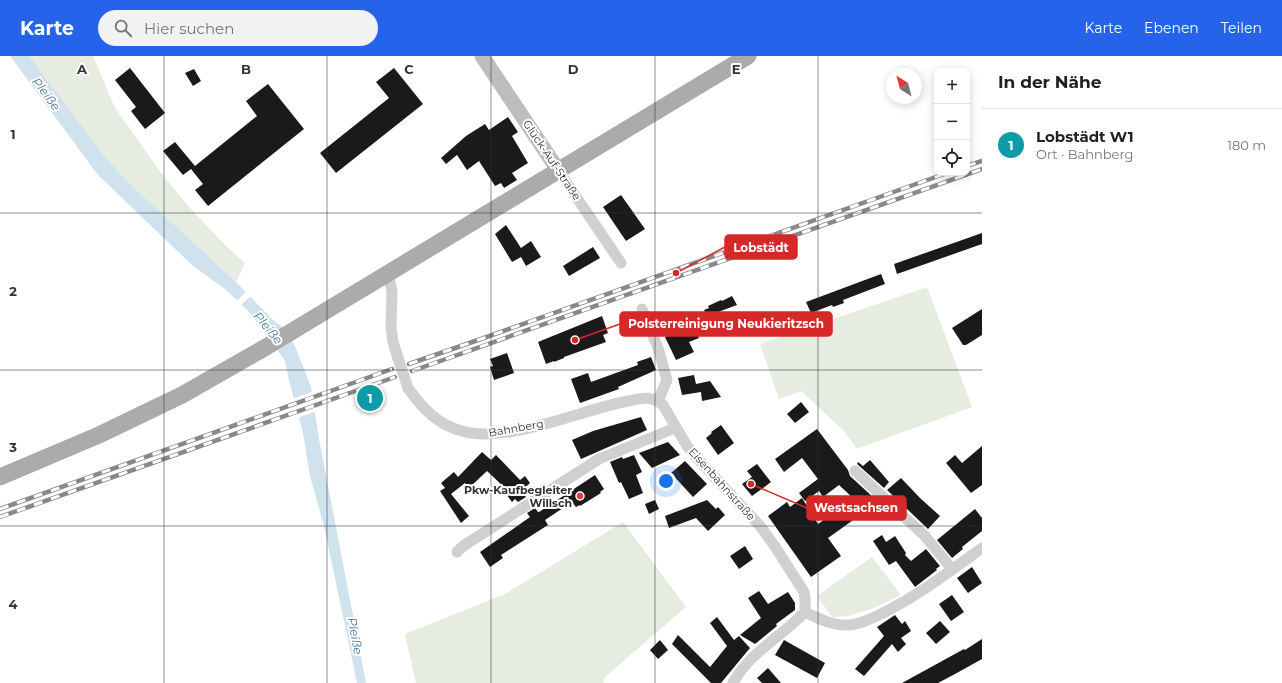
<!DOCTYPE html>
<html lang="de">
<head>
<meta charset="utf-8">
<style>
	body { margin:0; font-family:Montserrat,sans-serif; background:#f2f2f2; color:#202124 }
	.controls { position:absolute; right:12px; top:12px; display:grid; overflow:hidden; border-radius:8px; box-shadow:0 2px 10px #0003 }
	.controls button { width:36px; height:36px; display:grid; place-items:center; padding:0; border:0; border-bottom:1px solid #e0e0e0; background:#fff; color:#202124; font:20px sans-serif }
	.compass { position:absolute; left:886px; top:12px; width:36px; height:36px; border-radius:50%; background:#fff; box-shadow:0 2px 10px #0003; rotate:324deg }
	.you { position:absolute; left:666px; top:425px; width:14px; height:14px; margin:-10px; border:3px solid #fff; border-radius:50%; background:#1a73e8; box-shadow:0 0 0 6px #1a73e833 }
	.badge { display:grid; place-items:center; width:26px; height:26px; border-radius:50%; background:#2563eb; color:#fff; font-size:13px; font-weight:700 }
	.pin { position:absolute; translate:-50% -50%; border:2px solid #fff; box-shadow:0 1px 4px #0006 }
	.list { margin:0; padding:0; list-style:none }
	h2 { display:flex; justify-content:space-between; align-items:center; height:52px; margin:0; padding:0 16px; font-size:17px }
	h2 small { font-size:13px; font-weight:400; color:#757577 }
	.list li { display:grid; grid-template-columns:26px 1fr auto; gap:12px; align-items:center; box-sizing:border-box; height:72px; padding:0 16px; border-top:1px solid #e0e0e0 }
	.list b { display:block; font-size:15px; white-space:nowrap }
	.list p { margin:0; font-size:13px; white-space:nowrap; color:#757577 }
	.list em { font-size:13px; font-style:normal; color:#757577 }
	.icon { flex:none; width:22px; height:22px; fill:none; stroke:currentColor; stroke-width:2; stroke-linecap:round; stroke-linejoin:round }
	.map { position:relative; flex:none; width:982px; height:627px; overflow:hidden }
	header { display:flex; align-items:center; gap:24px; box-sizing:border-box; height:56px; padding:0 20px; background:#2563eb; color:#fff }
	header strong { font-size:19px }
	nav { display:flex; gap:22px; margin-inline-start:auto; font-size:14px }
	.search { width:280px; height:36px; background:#f2f2f2; display:flex; align-items:center; gap:10px; box-sizing:border-box; padding:0 14px; border-radius:22px; color:#757577; font-size:15px }
	main { display:flex }
	aside { flex:1; background:#fff }
	.map>svg:first-child { display:block }
	.green { fill:#e6ecdf }
	.water { fill:#cfe2ee }
	.pier { fill:#fff }
	.building { fill:#1a1a1a }
	.lines { fill:none; stroke-linecap:round; stroke-linejoin:round }
	.minor { stroke:#d0d0d0; stroke-width:11 }
	.secondary { stroke:#bdbdbd; stroke-width:15 }
	.primary { stroke:#ababab; stroke-width:17 }
	.rail-casing { stroke:#888; stroke-width:4.5 }
	.rail { stroke:#fff; stroke-width:3; stroke-dasharray:9; stroke-linecap:butt }
	.minor-bridge { stroke:#d0d0d0; stroke-width:11 }
	.grid { fill:none; stroke:#333; stroke-width:1; stroke-opacity:0.55 }
	.poi-dot { fill:#e63946; stroke:#fff; stroke-width:1.5 }
	.labels { text-anchor:middle; stroke-width:4; stroke-linejoin:round; paint-order:stroke }
	.street-label { font-size:11px; fill:#333; stroke:#fff }
	.poi-label { font-size:11px; font-weight:bold; fill:#333; stroke:#fff; text-anchor:end }
	.water-label { font-size:12px; font-style:italic; fill:#3f7597; stroke:#fff }
	.grid-label { font-size:13px; text-anchor:middle; font-weight:bold; fill:#333; stroke:#fff; stroke-width:4; stroke-linejoin:round; paint-order:stroke }
	.leader { fill:none; stroke:#d62828; stroke-width:1.5 }
	.callout-dot { fill:#d62828; stroke:#fff; stroke-width:1.5 }
	.callout { fill:#d62828; stroke:#d62828; stroke-width:1.5 }
	.callout-label { font-size:12px; text-anchor:middle; font-weight:bold; fill:#fff }
</style>
</head>
<body>
<header>
<strong>Karte</strong>
<div class="search"><svg class="icon" aria-label="search" viewBox="0 0 24 24"><circle cx="10" cy="10" r="6"/><path d="M15 15l6 6"/></svg>Hier suchen</div>
<nav><a>Karte</a><a>Ebenen</a><a>Teilen</a></nav>
</header>
<main>
<div class="map">
<svg width="982" height="627" viewBox="0 0 982 627">
	<rect width="100%" height="100%" fill="#fff"/>
	<g class="green">
		<polygon points="29,0 93,0 114,50 161,117 189,151 226,190 245,207 236,226 129,127 105,101"/>
		<polygon points="927,231 972,351 857,393 844,375 801,335 779,343 760,288"/>
		<polygon points="623,466 686,551 605,621 603,627 416,627 405,578 505,538"/>
		<polygon points="872,501 901,539 871,553 848,560 832,561 817,540"/>
	</g>
	<polygon class="water" points="10,0 29,0 105,101 129,127 236,226 271,262 282,271 295,290 311,331 319,383 366,627 357,627 324,470 310,420 303,377 289,324 285,305 266,277 247,254 225,233 193,210 98,119"/>
	<g class="pier">
		<polygon points="247,234 252,239 240,250 236,246"/>
		<polygon points="314,335 317,355 297,362 292,343"/>
	</g>
	<g class="building">
		<polygon points="130,12 165,57 145,73 131,55 136,51 115,24"/>
		<polygon points="394,12 423,48 336,117 320,97 389,42 376,26"/>
		<polygon points="194,13 201,25 193,30 185,17"/>
		<polygon points="268,28 304,73 208,150 195,134 203,128 191,113 183,119 163,95 175,86 195,110 257,60 246,45"/>
		<polygon points="508,61 518,76 512,80 528,107 512,117 517,124 504,132 501,127 495,130 479,105 467,114 457,99 446,108 441,102 466,80 485,68 489,74"/>
		<polygon points="621,139 645,173 626,185 603,151"/>
		<polygon points="506,169 521,192 531,185 541,201 526,210 521,201 512,206 495,178"/>
		<polygon points="982,177 982,188 897,218 894,208"/>
		<polygon points="593,191 600,202 569,220 563,210"/>
		<polygon points="881,218 885,228 843,244 844,247 833,251 832,249 811,257 806,246"/>
		<polygon points="732,240 737,249 707,260 704,254 709,252 708,250 721,244 722,245"/>
		<polygon points="982,253 982,279 966,289 963,289 952,272"/>
		<polygon points="602,260 608,277 603,279 606,286 564,301 564,302 554,306 554,305 546,308 538,286"/>
		<polygon points="693,268 699,282 689,286 694,296 676,304 665,281"/>
		<polygon points="507,297 514,317 494,324 490,311 493,310 490,303"/>
		<polygon points="651,301 656,314 618,331 619,333 580,347 571,323 588,317 591,326 638,309 637,306"/>
		<polygon points="694,319 696,328 710,325 721,341 702,345 701,336 682,339 678,322"/>
		<polygon points="377,335 381,344 363,350 360,341"/>
		<polygon points="801,346 809,356 795,367 787,358"/>
		<polygon points="641,361 647,374 581,403 572,384 593,375"/>
		<polygon points="721,369 734,387 718,399 706,382 712,377 711,376"/>
		<polygon points="817,373 848,414 850,420 874,442 863,453 867,456 859,464 856,462 828,482 841,500 811,521 768,460 787,446 790,451 802,442 818,468 835,456 839,460 855,444 839,429 823,441 819,435 805,445 799,437 818,423 802,402 784,416 775,403"/>
		<polygon points="668,386 680,399 652,412 639,397"/>
		<polygon points="982,390 982,429 971,437 946,407 955,399 962,407"/>
		<polygon points="482,396 491,404 496,399 520,424 525,420 530,427 521,435 526,441 518,446 515,443 512,446 503,434 505,432 487,415 469,432 465,427 451,438 469,460 461,467 440,435 445,432 441,427 454,416 458,421"/>
		<polygon points="634,399 642,416 636,419 643,437 629,443 621,426 619,427 610,406 622,401 623,403"/>
		<polygon points="870,404 889,426 884,432 857,408 858,406 863,410"/>
		<polygon points="685,405 707,428 693,441 671,417"/>
		<polygon points="757,408 771,426 752,440 742,428 752,421 747,415"/>
		<polygon points="595,419 604,433 600,436 601,437 580,450 580,449 576,451 572,446 545,464 548,469 501,499 503,502 490,511 480,496 530,461 527,457 535,452 538,456 539,456"/>
		<polygon points="901,422 920,442 940,460 928,473 887,434"/>
		<polygon points="655,444 659,453 649,458 645,448"/>
		<polygon points="707,444 716,453 718,451 725,459 708,475 696,462 669,472 665,460"/>
		<polygon points="975,453 982,462 982,475 962,491 963,493 952,502 937,484"/>
		<polygon points="882,479 886,486 895,480 906,497 905,499 911,505 926,493 940,510 936,513 937,514 915,531 896,505 889,509 873,485"/>
		<polygon points="745,490 753,503 739,513 730,500"/>
		<polygon points="972,511 982,527 968,537 957,522"/>
		<polygon points="759,535 768,548 788,536 795,547 795,554 776,568 777,570 755,588 740,579 761,562 748,542"/>
		<polygon points="952,539 964,556 951,565 939,548"/>
		<polygon points="895,559 902,568 905,565 911,575 901,582 906,588 898,596 892,588 864,620 855,613 884,580 877,571"/>
		<polygon points="717,561 734,584 739,580 750,592 721,627 711,627 672,588 678,579 710,611 727,590 710,567"/>
		<polygon points="940,565 950,576 936,588 926,577"/>
		<polygon points="982,583 982,603 955,618 938,627 902,627 964,593 965,594"/>
		<polygon points="660,584 668,594 658,603 650,594"/>
		<polygon points="784,584 825,607 817,622 775,599"/>
		<polygon points="768,612 781,627 762,627 757,622"/>
	</g>
	<g class="lines">
		<g class="minor">
			<polyline points="558,114 621,207"/>
			<polyline points="388,217 392,235 391,271 393,286 398,302"/>
			<polyline points="642,253 658,292 667,324 658,345"/>
			<path d="M 408,332 C 422,352 438,369 462,375 C 505,388 579,355 623,346 C 640,343 649,338 663,349 L 687,390 L 706,412 L 761,471 L 776,492 L 804,536 L 805,542 L 805,556"/>
			<polyline points="855,415 925,480 952,513"/>
			<polyline points="457,496 463,490 599,403 675,372"/>
			<path d="M 805,556 C 817,562 833,570 848,569 C 858,569 868,564 877,560 C 915,542 949,516 982,492"/>
			<path d="M 733,627 C 750,596 781,581 805,556"/>
		</g>
		<polyline class="secondary" points="482,0 558,114"/>
		<polyline class="primary" points="0,421 99,379 182,339 266,291 748,0"/>
		<defs>
			<g id="rail">
				<polyline points="967,110 982,105"/>
				<polyline points="409,308 481,283 947,117"/>
				<polyline points="412,315 982,113"/>
				<polyline points="0,453 392,313"/>
				<polyline points="0,461 395,321"/>
			</g>
		</defs>
		<use href="#rail" class="rail-casing"/>
		<use href="#rail" class="rail"/>
		<polyline class="minor-bridge" points="398,302 408,332"/>
	</g>
	<path class="grid" d="M 164,0 L 164,627M 327,0 L 327,627M 491,0 L 491,627M 655,0 L 655,627M 818,0 L 818,627M 0,157 L 982,157M 0,314 L 982,314M 0,470 L 982,470"/>
	<circle class="poi-dot" cx="580" cy="440" r="4"/>
	<g class="labels">
		<g class="street-label">
			<text transform="translate(552 104) rotate(56)" y="4">Glück-Auf-Straße</text>
			<text transform="translate(516 372) rotate(-10)" y="4">Bahnberg</text>
			<text transform="translate(722 428) rotate(48)" y="4">Eisenbahnstraße</text>
		</g>
		<g class="poi-label">
			<text x="572" y="438">Pkw-Kaufbegleiter<tspan x="572" dy="13">Willsch</tspan></text>
		</g>
		<g class="water-label">
			<text transform="translate(46 38) rotate(53)" y="4">Pleiße</text>
			<text transform="translate(268 272) rotate(51)" y="4">Pleiße</text>
			<text transform="translate(355 580) rotate(80)" y="4">Pleiße</text>
		</g>
	</g>
	<g class="grid-label">
		<text x="82" y="18">A</text>
		<text x="246" y="18">B</text>
		<text x="409" y="18">C</text>
		<text x="573" y="18">D</text>
		<text x="736" y="18">E</text>
		<text x="13" y="83">1</text>
		<text x="13" y="240">2</text>
		<text x="13" y="396">3</text>
		<text x="13" y="553">4</text>
	</g>
	<path class="leader" d="M676 217L725 191M575 284L620 268M751 428L807 452"/>
	<g class="callout-dot">
		<circle cx="676" cy="217" r="4"/>
		<circle cx="575" cy="284" r="4"/>
		<circle cx="751" cy="428" r="4"/>
	</g>
	<g class="callout">
		<rect x="725" y="179" width="72" height="24" rx="4"/>
		<rect x="620" y="256" width="212" height="24" rx="4"/>
		<rect x="807" y="440" width="99" height="24" rx="4"/>
	</g>
	<g class="callout-label">
		<text x="761" y="196">Lobstädt</text>
		<text x="726" y="272">Polsterreinigung Neukieritzsch</text>
		<text x="856" y="456">Westsachsen</text>
	</g>
</svg>
<div class="controls">
<button>+</button>
<button>−</button>
<button><svg class="icon" aria-label="locate" viewBox="0 0 24 24"><circle cx="12" cy="12" r="6"/><path d="M12 2v4M12 18v4M2 12h4M18 12h4"/></svg></button>
</div>
<svg class="compass" viewBox="-18 -18 36 36"><path d="M0-13l5 13h-10z" fill="#e53935"/><path d="M0 13l5-13h-10z" fill="#757577"/></svg>
<div class="you"></div>
<div class="pin badge" style="left:370px;top:342px;background:#0f9aa8">1</div>
</div>
<aside>
<h2>In der Nähe<small></small></h2>
<ul class="list">
<li><span class="badge" style="background:#0f9aa8">1</span><div><b>Lobstädt W1</b><p>Ort · Bahnberg</p></div><em>180 m</em></li>
</ul>
</aside>
</main>
</body>
</html>
